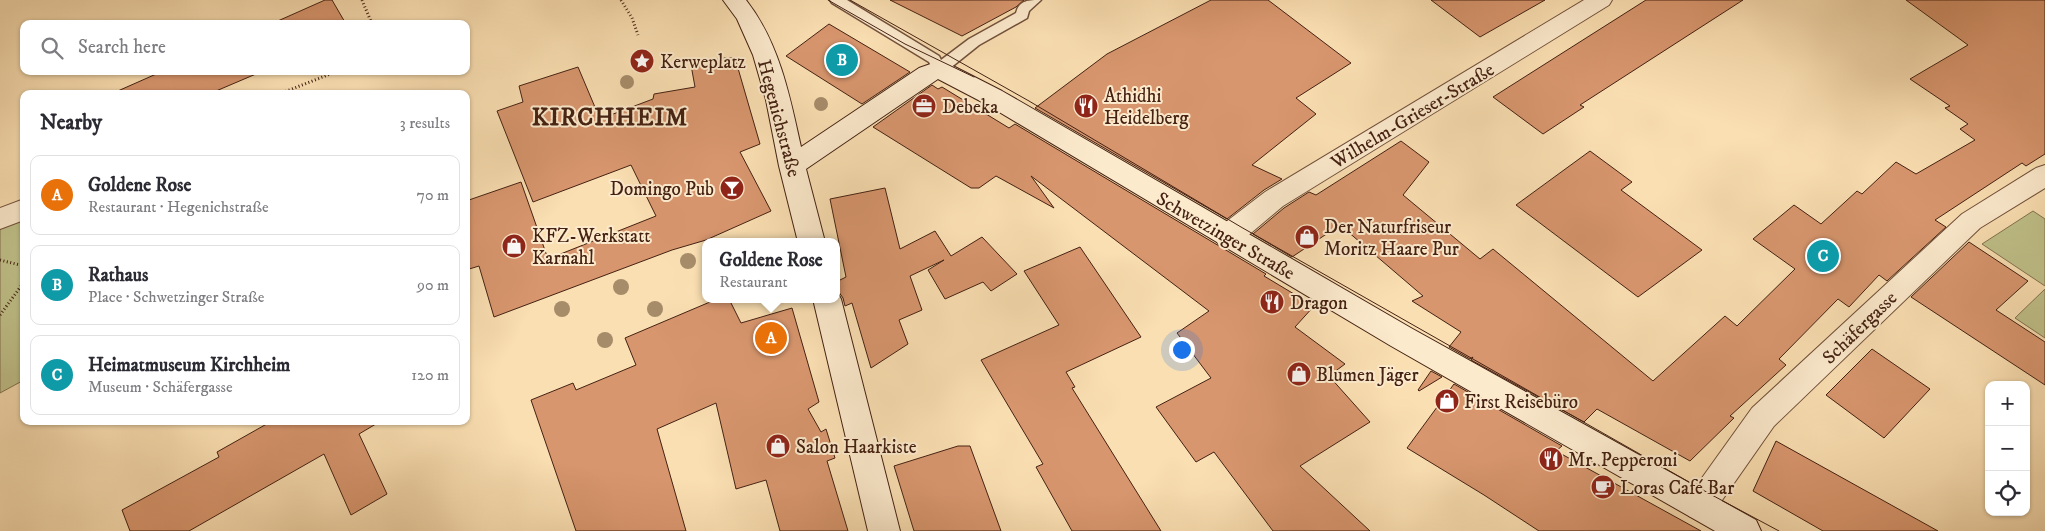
<!DOCTYPE html>
<html lang="en">
<head>
<meta charset="utf-8">
<style>
	body { margin:0; font-family:"IM FELL DW Pica",serif; background:#f7f7f7; color:#2b2b33 }
	.controls { position:absolute; right:15px; bottom:15px; display:grid; overflow:hidden; border-radius:10px; box-shadow:0 1px 4px #0004 }
	.controls button { width:45px; height:45px; display:grid; place-items:center; padding:0; border:0; border-bottom:1px solid #e1e1e2; background:#fff; color:#2b2b33; font:25px sans-serif }
	.you { position:absolute; left:1181px; top:349px; width:18px; height:18px; margin:-12px; border:4px solid #fff; border-radius:50%; background:#1a73e8; box-shadow:0 0 0 8px #1a73e833 }
	.badge { display:grid; place-items:center; width:32px; height:32px; border-radius:50%; background:#0f766e; color:#fff; font-size:16px; font-weight:700 }
	.pin { position:absolute; translate:-50% -50%; border:2px solid #fff; box-shadow:0 1px 5px #0006 }
	.popup { position:absolute; left:702px; top:238px; width:138px; height:65px; box-sizing:border-box; display:grid; place-content:center; border-radius:10px; background:#fff; filter:drop-shadow(0 1px 4px #0005); font-size:16px; white-space:nowrap; color:#7c7c81 }
	.popup b { font-size:19px; color:#2b2b33 }
	.popup::after { content:''; position:absolute; left:50%; top:100%; margin-left:-10px; border:10px solid transparent; border-top-color:#fff }
	.list { margin:0; padding:0; list-style:none }
	h2 { display:flex; justify-content:space-between; align-items:center; height:65px; margin:0; padding:0 20px; font-size:21px }
	h2 small { font-size:16px; font-weight:400; color:#7c7c81 }
	.list li { display:grid; grid-template-columns:32px 1fr auto; gap:15px; align-items:center; box-sizing:border-box; height:80px; margin:0 10px 10px; padding:0 10px; border:1px solid #e1e1e2; border-radius:10px }
	.list b { display:block; font-size:19px; white-space:nowrap }
	.list p { margin:0; font-size:16px; white-space:nowrap; color:#7c7c81 }
	.list em { font-size:16px; font-style:normal; color:#7c7c81 }
	.icon { flex:none; width:28px; height:28px; fill:none; stroke:currentColor; stroke-width:2; stroke-linecap:round; stroke-linejoin:round }
	.map { position:relative; flex:none; width:2045px; height:531px; overflow:hidden }
	.search { position:absolute; background:#fff; box-shadow:0 1px 4px #0004; left:20px; top:20px; width:450px; height:55px; display:flex; align-items:center; gap:12px; box-sizing:border-box; padding:0 18px; border-radius:10px; color:#7c7c81; font-size:19px }
	.panel { position:absolute; background:#fff; box-shadow:0 1px 4px #0004; left:20px; top:90px; width:450px; height:335px; border-radius:10px }
	.map>svg:first-child { display:block }
	.green { fill:#c0c18a; stroke:#82714e }
	.building { fill:#d8966e; stroke:#442112 }
	.lines { fill:none; stroke-linecap:round; stroke-linejoin:round }
	.lane-casing { stroke:#72503a; stroke-width:3 }
	.street-casing { stroke:#72503a; stroke-width:2 }
	.secondary-casing { stroke:#442112; stroke-width:2 }
	.path { stroke:#442112; stroke-width:3; stroke-dasharray:1 2.5; stroke-linecap:butt }
	.lane { fill:#fceacd; fill-rule:evenodd }
	.street { fill:#fceacd; fill-rule:evenodd }
	.secondary { fill:#fceacd; fill-rule:evenodd }
	.tram { stroke:#442112; stroke-width:1 }
	.tree { fill:#a78c6a }
	.labels { text-anchor:middle; stroke-width:4; stroke-linejoin:round; paint-order:stroke }
	.poi-label { font-size:19px; fill:#442112; stroke:#fceacd; text-anchor:start }
	.street-label { font-size:19px; fill:#442112; stroke:#fceacd }
	.district-label { font-size:24px; font-weight:bold; letter-spacing:1px; fill:#442112; stroke:#fceacd }
</style>
</head>
<body>
<div class="map">
<svg width="2045" height="531" viewBox="0 0 2045 531">
	<rect width="100%" height="100%" fill="#fadfb2"/>
	<filter id="stains"><feTurbulence type="fractalNoise" baseFrequency=".004" numOctaves="4"/><feColorMatrix values="0 0 0 0 .2 0 0 0 0 .09 0 0 0 0 .02 0 0 0 .5 -.17"/></filter>
	<radialGradient id="worn" r=".72"><stop offset=".6" stop-color="#630" stop-opacity="0"/><stop offset="1" stop-color="#630" stop-opacity=".3"/></radialGradient>
	<g class="green">
		<polygon points="2033,211 2045,219 2045,286 1982,244"/>
		<polygon points="24,217 24,380 0,393 0,228"/>
		<polygon points="2045,289 2045,338 2015,318"/>
	</g>
	<g class="building">
		<polygon points="325,0 332,0 346,24 271,24"/>
		<polygon points="890,0 1024,0 1016,7 962,36"/>
		<polygon points="1211,0 1268,0 1351,63 1296,98 1316,114 1252,165 1282,179 1264,190 1227,219 1035,108 1107,54"/>
		<polygon points="1431,0 1545,0 1480,37"/>
		<polygon points="1646,0 1743,0 1580,105 1584,107 1543,134 1493,97"/>
		<polygon points="1906,0 2045,0 2045,154 2026,166 2022,163 1935,220 1946,227 1887,281 1879,275 1849,307 1838,299 1779,359 1786,365 1730,416 1734,418 1690,461 1597,409 1584,422 1471,360 1473,357 1470,359 1449,347 1461,332 1412,301 1423,296 1340,225 1292,257 1253,234 1284,208 1309,192 1316,195 1401,141 1429,162 1403,195 1480,259 1493,249 1653,381 1725,316 1737,326 1795,269 1753,239 1794,205 1821,224 1857,191 1862,194 1896,162 1916,174 1975,140 1960,129 1968,124 1945,108 1950,106 1910,79 1968,45"/>
		<polygon points="829,24 910,72 862,104 786,56"/>
		<polygon points="723,58 735,58 760,144 740,152 771,211 706,240 672,250 494,317 479,266 466,270 466,201 521,182 548,259 656,216 631,165 533,202 497,111 523,102 519,86 578,67 600,119 653,99 654,94 695,87 691,65"/>
		<polygon points="163,71 263,71 209,94 111,94"/>
		<polygon points="932,85 938,89 942,87 1009,128 1015,124 1266,274 1264,276 1314,306 1295,327 1345,364 1329,376 1370,422 1300,466 1370,531 1273,531 1214,452 1196,462 1156,407 1211,378 1177,333 1209,311 1031,176 1054,208 996,176 979,188 971,188 873,127"/>
		<polygon points="1590,151 1632,182 1621,190 1702,250 1638,297 1516,205"/>
		<polygon points="885,188 900,249 935,231 951,256 982,237 1017,274 991,291 983,282 945,299 928,270 944,260 910,276 922,310 899,320 908,344 871,368 852,303 845,306 843,298 836,288 836,282 846,277 830,199"/>
		<polygon points="1969,242 2028,281 1996,310 2045,342 2045,385 1911,297"/>
		<polygon points="1080,247 1141,337 1066,372 1075,387 1072,388 1161,531 1072,531 1036,467 1043,464 981,360 1059,325 1024,271"/>
		<polygon points="717,299 729,299 741,323 792,308 819,402 808,409 821,432 826,429 835,458 827,461 848,531 780,531 766,480 736,489 716,403 657,429 686,531 576,531 531,400 573,383 576,390 636,365 625,338"/>
		<polygon points="1872,349 1930,389 1884,438 1826,395"/>
		<polygon points="1431,371 1442,377 1419,391 1418,390"/>
		<polygon points="1454,384 1562,446 1556,451 1701,531 1539,531 1484,495 1407,448"/>
		<polygon points="272,421 381,421 359,434 387,494 351,515 324,454 189,531 130,531 122,510 219,457 217,452"/>
		<polygon points="1776,441 1938,531 1823,531 1753,491"/>
		<polygon points="958,446 970,446 1001,531 914,531 894,466"/>
	</g>
	<g class="lines">
		<defs>
			<path id="lane" d="M 830,0 L 847,0 L 939,56 L 941,60 L 969,39 L 1016,13 C 1019,0 1029,0 1041,0 L 1029,11 L 1027,18 L 979,45 L 944,73 L 934,73 L 929,62 L 832,3 Z"/>
			<g id="street">
				<polygon points="1584,0 1612,0 1609,5 1283,206 1238,244 1228,247 1218,244 1215,236 1218,228 1265,192"/>
				<polygon points="2045,165 2045,188 1980,228 1774,426 1711,516 1700,521 1689,516 1684,506 1689,496 1752,408 1962,214 2036,168"/>
				<polygon points="24,199 24,220 0,229 0,208"/>
			</g>
			<g id="secondary">
				<path d="M 723,0 L 746,0 C 779,42 790,96 801,147 L 919,68 L 939,61 L 947,63 L 1002,91 L 1411,328 L 1756,520 L 1761,531 L 1715,531 L 1391,346 L 984,103 L 938,79 L 806,169 L 825,242 L 798,242 L 779,166 L 766,100 L 753,55 L 737,19 Z"/>
				<polygon points="836,290 841,299 900,531 868,531 813,299 836,299"/>
			</g>
		</defs>
		<use href="#lane" class="lane-casing"/>
		<use href="#street" class="street-casing"/>
		<use href="#secondary" class="secondary-casing"/>
		<g class="path">
			<polyline points="362,0 372,24"/>
			<polyline points="621,0 632,18 638,35"/>
			<polyline points="279,94 338,71"/>
			<polyline points="0,260 24,266"/>
			<polyline points="0,315 24,282"/>
		</g>
		<use href="#lane" class="lane"/>
		<use href="#street" class="street"/>
		<use href="#secondary" class="secondary"/>
		<g class="tram">
			<polyline points="828,0 905,44 974,77"/>
			<polyline points="850,0 1029,101 1241,227 1710,494 1779,531"/>
		</g>
	</g>
	<g class="tree">
		<circle cx="627" cy="82" r="7"/>
		<circle cx="821" cy="104" r="7"/>
		<circle cx="688" cy="261" r="8"/>
		<circle cx="621" cy="287" r="8"/>
		<circle cx="562" cy="309" r="8"/>
		<circle cx="655" cy="309" r="8"/>
		<circle cx="605" cy="340" r="8"/>
	</g>
	<defs>
		<symbol id="sight-disc" viewBox="-11 -11 22 22"><circle r="9.5" fill="#8f2418" stroke="#fceacd"/><path d="M0-6L1.8-2.2L6-1.7L2.9 1.2L3.7 5.4L0 3.3L-3.7 5.4L-2.9 1.2L-6-1.7L-1.8-2.2Z" fill="#fff"/></symbol>
		<symbol id="office-disc" viewBox="-11 -11 22 22"><circle r="9.5" fill="#8f2418" stroke="#fceacd"/><path d="M-6-3h4V-5.5h4V-3h4V5H-6ZM-1-4.5V-3h2v-1.5ZM-6 0V1H6V0Z" fill="#fff"/></symbol>
		<symbol id="restaurant-disc" viewBox="-11 -11 22 22"><circle r="9.5" fill="#8f2418" stroke="#fceacd"/><path d="M-5-6h1v4h1v-4h1v4h1v-4h1v5L-1.5 .5V6h-2V.5L-5-1ZM5-6V6H3V1.5H1.5Q1.5-4 5-6Z" fill="#fff"/></symbol>
		<symbol id="bar-disc" viewBox="-11 -11 22 22"><circle r="9.5" fill="#8f2418" stroke="#fceacd"/><path d="M-6-5H6L.8 .8V4.5H3.5V6h-7V4.5H-.8V.8Z" fill="#fff"/></symbol>
		<symbol id="shop-disc" viewBox="-11 -11 22 22"><circle r="9.5" fill="#8f2418" stroke="#fceacd"/><path d="M-5-2.5h2.3a2.7 3.5 0 0 1 5.4 0H5L5.5 6h-11ZM-1.5-2.5h3a1.5 2.3 0 0 0-3 0Z" fill="#fff"/></symbol>
		<symbol id="cafe-disc" viewBox="-11 -11 22 22"><circle r="9.5" fill="#8f2418" stroke="#fceacd"/><path d="M-5.5-4.5H6V0H3Q3 3.5 0 3.5H-2.5Q-5.5 3.5-5.5 0ZM3-3.2v2h1.7v-2ZM-6 4.5H4V6H-6Z" fill="#fff"/></symbol>
	</defs>
	<g fill-rule="evenodd">
		<use href="#sight-disc" x="628" y="47" width="28" height="28"/>
		<use href="#office-disc" x="910" y="92" width="28" height="28"/>
		<use href="#restaurant-disc" x="1072" y="92" width="28" height="28"/>
		<use href="#bar-disc" x="718" y="174" width="28" height="28"/>
		<use href="#shop-disc" x="1293" y="223" width="28" height="28"/>
		<use href="#shop-disc" x="500" y="232" width="28" height="28"/>
		<use href="#restaurant-disc" x="1258" y="288" width="28" height="28"/>
		<use href="#shop-disc" x="1285" y="360" width="28" height="28"/>
		<use href="#shop-disc" x="1433" y="387" width="28" height="28"/>
		<use href="#shop-disc" x="764" y="432" width="28" height="28"/>
		<use href="#restaurant-disc" x="1537" y="445" width="28" height="28"/>
		<use href="#cafe-disc" x="1589" y="473" width="28" height="28"/>
	</g>
	<g class="labels">
		<g class="poi-label">
			<text x="660" y="68">Kerweplatz</text>
			<text x="1104" y="102">Athidhi<tspan x="1104" dy="22">Heidelberg</tspan></text>
			<text x="942" y="113">Debeka</text>
			<text x="714" y="195" text-anchor="end">Domingo Pub</text>
			<text x="1324" y="233">Der Naturfriseur<tspan x="1324" dy="22">Moritz Haare Pur</tspan></text>
			<text x="532" y="242">KFZ-Werkstatt<tspan x="532" dy="22">Karnahl</tspan></text>
			<text x="1290" y="309">Dragon</text>
			<text x="1316" y="381">Blumen Jäger</text>
			<text x="1464" y="408">First Reisebüro</text>
			<text x="796" y="453">Salon Haarkiste</text>
			<text x="1568" y="466">Mr. Pepperoni</text>
			<text x="1620" y="494">Loras Café Bar</text>
		</g>
		<g class="street-label">
			<text transform="translate(1412 115) rotate(-31)" y="7">Wilhelm-Grieser-Straße</text>
			<text transform="translate(780 118) rotate(75)" y="7">Hegenichstraße</text>
			<text transform="translate(1226 235) rotate(30)" y="7">Schwetzinger Straße</text>
			<text transform="translate(1859 327) rotate(-44)" y="7">Schäfergasse</text>
		</g>
		<g class="district-label">
			<text x="610" y="125">KIRCHHEIM</text>
		</g>
	</g>
	<rect width="100%" height="100%" filter="url(#stains)"/>
	<rect width="100%" height="100%" fill="url(#worn)"/>
</svg>
<div class="controls">
<button>+</button>
<button>−</button>
<button><svg class="icon" aria-label="locate" viewBox="0 0 24 24"><circle cx="12" cy="12" r="6"/><path d="M12 2v4M12 18v4M2 12h4M18 12h4"/></svg></button>
</div>
<div class="you"></div>
<div class="pin badge" style="left:771px;top:338px;background:#e8710a">A</div>
<div class="popup"><b>Goldene Rose</b>Restaurant</div>
<div class="pin badge" style="left:842px;top:60px;background:#0f9aa8">B</div>
<div class="pin badge" style="left:1823px;top:256px;background:#0f9aa8">C</div>
<div class="search"><svg class="icon" aria-label="search" viewBox="0 0 24 24"><circle cx="10" cy="10" r="6"/><path d="M15 15l6 6"/></svg>Search here</div>
<section class="panel">
<h2>Nearby<small>3 results</small></h2>
<ul class="list">
<li><span class="badge" style="background:#e8710a">A</span><div><b>Goldene Rose</b><p>Restaurant · Hegenichstraße</p></div><em>70 m</em></li>
<li><span class="badge" style="background:#0f9aa8">B</span><div><b>Rathaus</b><p>Place · Schwetzinger Straße</p></div><em>90 m</em></li>
<li><span class="badge" style="background:#0f9aa8">C</span><div><b>Heimatmuseum Kirchheim</b><p>Museum · Schäfergasse</p></div><em>120 m</em></li>
</ul>
</section>
</div>
</body>
</html>
